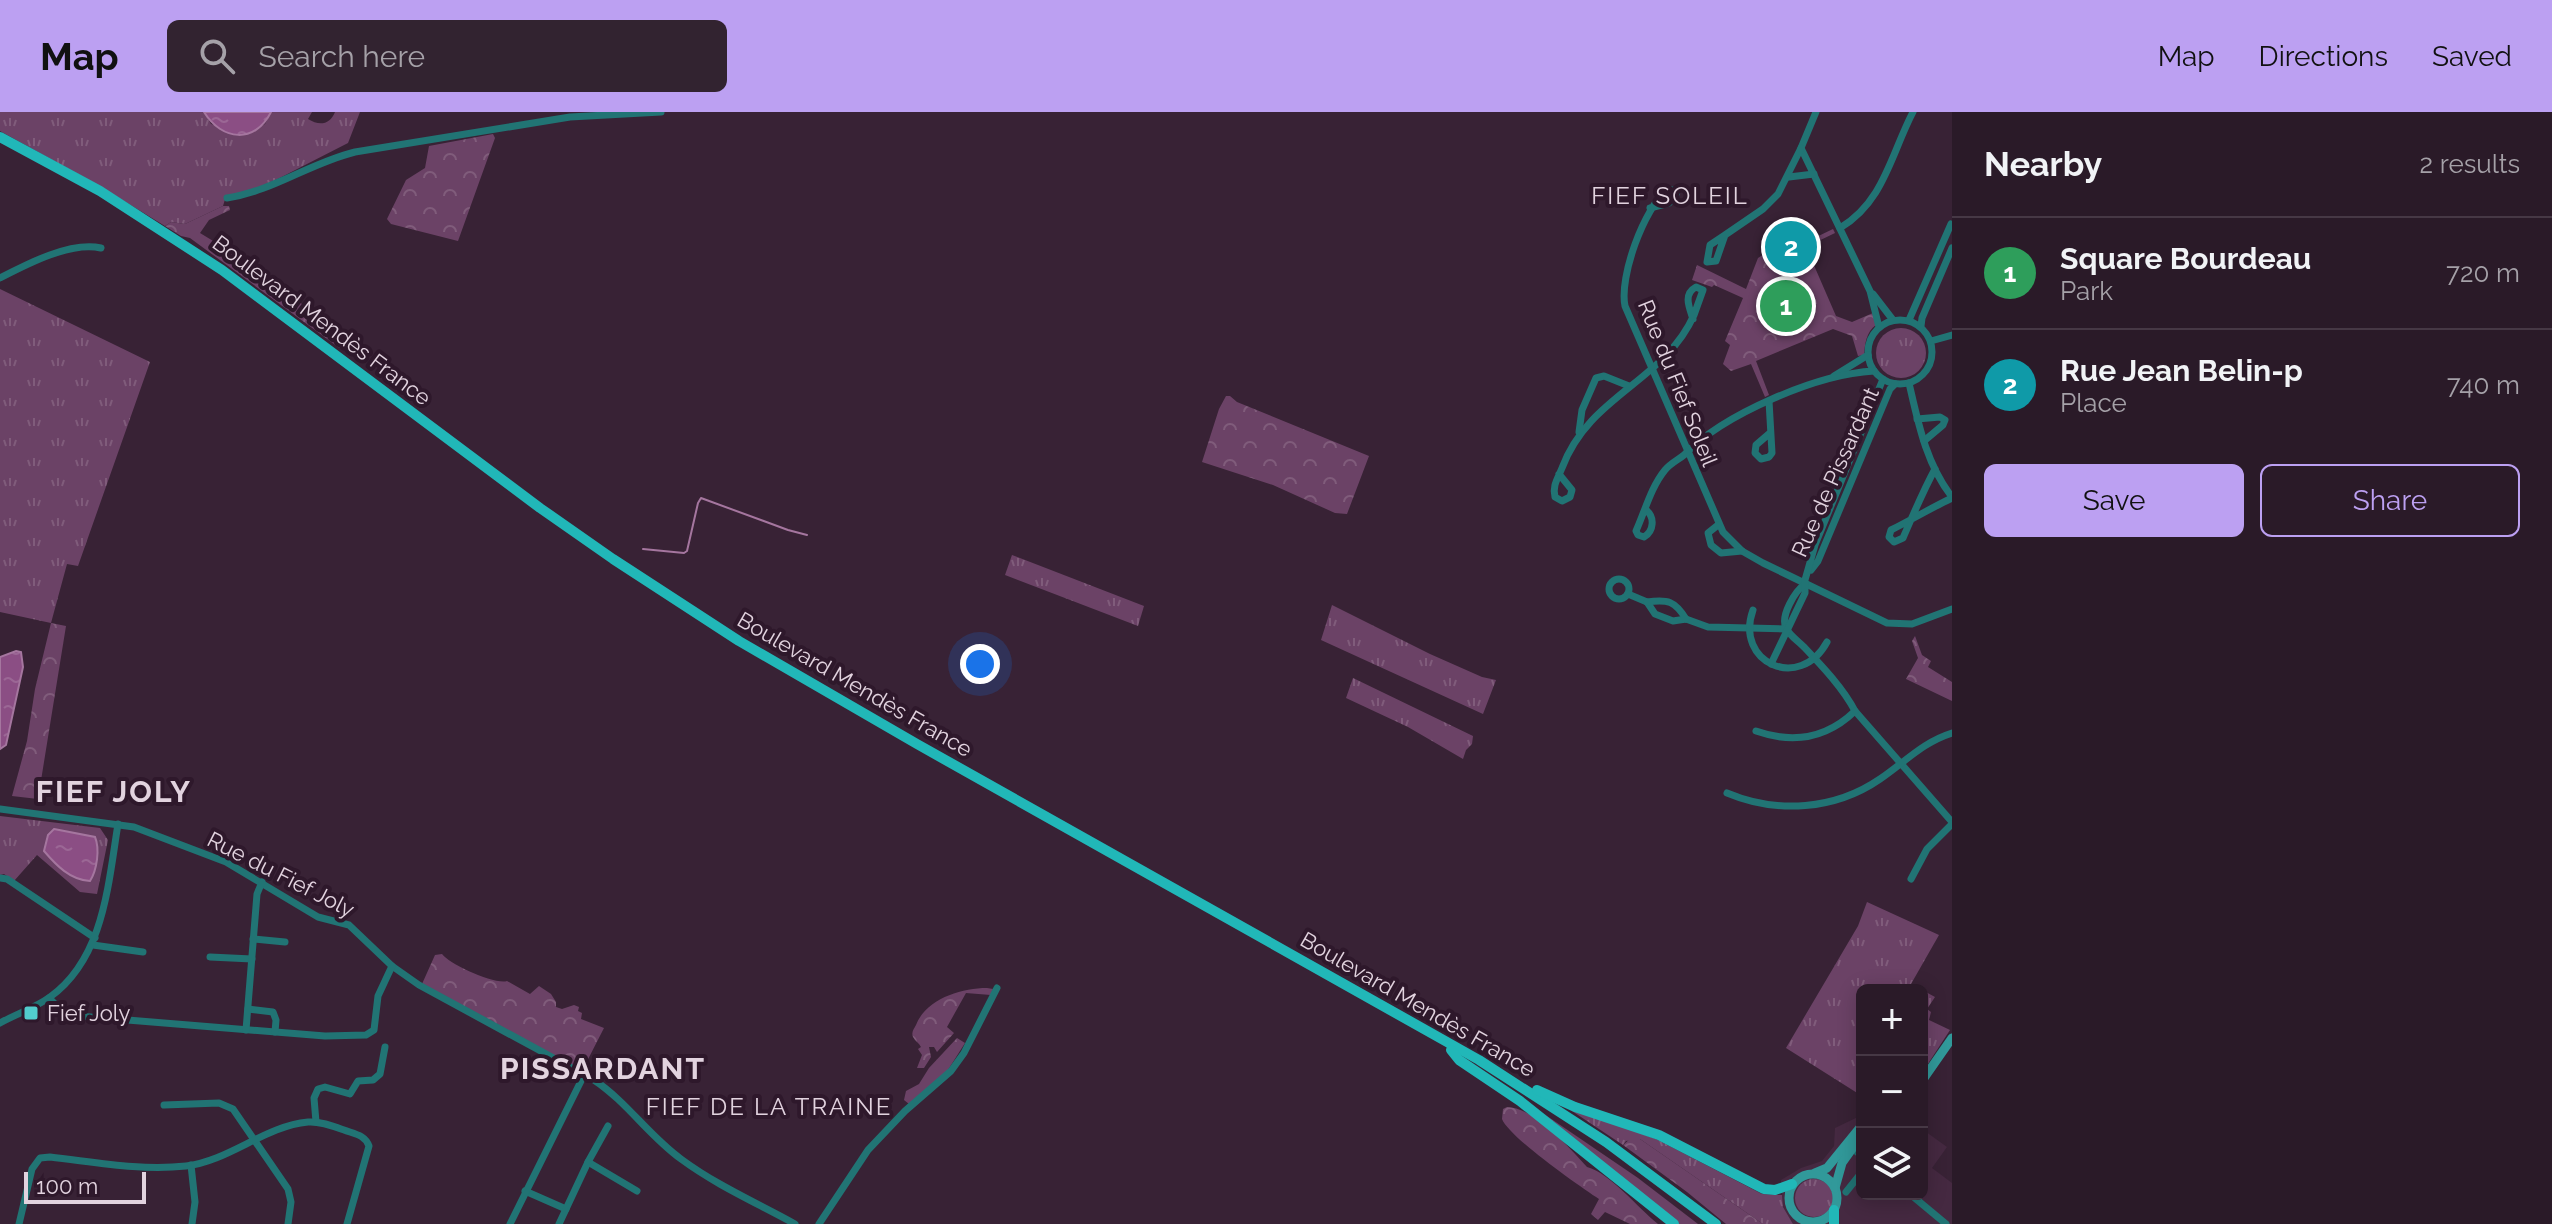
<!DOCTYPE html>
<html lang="en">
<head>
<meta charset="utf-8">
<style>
	body { margin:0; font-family:Raleway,sans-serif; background:#322330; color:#f1f3f6 }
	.controls { position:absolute; right:24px; bottom:24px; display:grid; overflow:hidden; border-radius:12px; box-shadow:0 4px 20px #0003 }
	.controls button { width:72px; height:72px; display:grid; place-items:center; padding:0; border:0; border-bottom:2px solid #463845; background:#2a1a28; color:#f1f3f6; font:40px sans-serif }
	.scale { position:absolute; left:24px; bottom:20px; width:122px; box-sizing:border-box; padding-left:8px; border:4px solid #e2d3df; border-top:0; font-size:22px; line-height:28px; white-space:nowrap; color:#e2d3df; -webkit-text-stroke:6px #2e182b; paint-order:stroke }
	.you { position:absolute; left:980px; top:552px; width:28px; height:28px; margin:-20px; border:6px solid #fff; border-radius:50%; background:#1a73e8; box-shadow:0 0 0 12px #1a73e833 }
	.badge { display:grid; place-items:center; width:52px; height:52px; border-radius:50%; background:#bca0f2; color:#fff; font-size:26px; font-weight:700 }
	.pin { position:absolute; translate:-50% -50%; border:4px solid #fff; box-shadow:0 2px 8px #0006 }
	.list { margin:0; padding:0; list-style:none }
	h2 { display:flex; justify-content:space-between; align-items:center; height:104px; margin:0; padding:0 32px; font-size:34px }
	h2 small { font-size:26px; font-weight:400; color:#a5a1a8 }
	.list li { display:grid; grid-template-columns:52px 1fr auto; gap:24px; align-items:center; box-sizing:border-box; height:112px; padding:0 32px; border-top:2px solid #463845 }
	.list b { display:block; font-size:30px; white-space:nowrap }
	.list p { margin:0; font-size:26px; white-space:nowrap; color:#a5a1a8 }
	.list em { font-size:26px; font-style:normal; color:#a5a1a8 }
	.actions { display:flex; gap:16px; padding:24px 32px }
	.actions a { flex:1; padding:18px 0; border:2px solid #bca0f2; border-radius:12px; text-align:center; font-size:28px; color:#bca0f2 }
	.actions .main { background:#bca0f2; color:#111 }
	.icon { flex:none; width:44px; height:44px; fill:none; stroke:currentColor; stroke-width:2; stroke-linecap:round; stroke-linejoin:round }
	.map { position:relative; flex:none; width:1952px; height:1112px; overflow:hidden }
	header { display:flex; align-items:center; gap:48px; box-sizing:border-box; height:112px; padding:0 40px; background:#bca0f2; color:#111 }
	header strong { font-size:38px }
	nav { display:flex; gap:44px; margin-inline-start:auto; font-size:28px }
	.search { width:560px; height:72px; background:#322330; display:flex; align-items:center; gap:20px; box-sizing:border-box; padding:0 28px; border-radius:12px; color:#a5a1a8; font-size:30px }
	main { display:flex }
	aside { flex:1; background:#2a1a28 }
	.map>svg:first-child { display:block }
	.built { fill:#452941 }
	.grass { fill:url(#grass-tufts) }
	.forest { fill:url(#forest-crowns) }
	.water { fill:url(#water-ripples); stroke:#a5769f; stroke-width:2 }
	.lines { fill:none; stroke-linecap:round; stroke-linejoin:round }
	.stream { stroke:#a5769f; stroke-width:2 }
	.minor { stroke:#217474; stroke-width:7 }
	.secondary { stroke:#31999a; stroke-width:9 }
	.primary { stroke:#21b7b8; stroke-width:10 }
	.poi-dot { fill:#52cdcd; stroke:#2e182b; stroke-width:3 }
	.labels { text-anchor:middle; stroke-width:8; stroke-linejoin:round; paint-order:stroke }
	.street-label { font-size:22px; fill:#e2d3df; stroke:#2e182b }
	.poi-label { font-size:22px; fill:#e2d3df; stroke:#2e182b; text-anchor:start }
	.neighbourhood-label { font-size:24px; letter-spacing:2px; fill:#e2d3df; stroke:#2e182b }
	.district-label { font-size:30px; font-weight:bold; letter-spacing:2px; fill:#e2d3df; stroke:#2e182b }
</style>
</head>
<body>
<header>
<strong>Map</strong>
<div class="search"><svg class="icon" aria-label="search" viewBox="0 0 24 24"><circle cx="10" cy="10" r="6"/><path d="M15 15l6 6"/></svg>Search here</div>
<nav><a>Map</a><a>Directions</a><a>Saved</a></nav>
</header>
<main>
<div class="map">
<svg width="1952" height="1112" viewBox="0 0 1952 1112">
	<defs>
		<pattern id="grass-tufts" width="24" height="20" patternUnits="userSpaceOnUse" patternTransform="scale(2)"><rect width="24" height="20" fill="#6b4266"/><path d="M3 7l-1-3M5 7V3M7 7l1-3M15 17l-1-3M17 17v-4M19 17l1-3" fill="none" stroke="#805c7b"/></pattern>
		<pattern id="forest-crowns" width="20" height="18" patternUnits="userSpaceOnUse" patternTransform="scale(2)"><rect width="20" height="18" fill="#6b4266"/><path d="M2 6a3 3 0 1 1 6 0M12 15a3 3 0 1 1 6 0" fill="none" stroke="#805c7b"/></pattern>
		<pattern id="water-ripples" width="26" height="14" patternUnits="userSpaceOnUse" patternTransform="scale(2)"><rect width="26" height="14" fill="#8b4e84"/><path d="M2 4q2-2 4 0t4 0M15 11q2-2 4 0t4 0" fill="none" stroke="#9b6795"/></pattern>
	</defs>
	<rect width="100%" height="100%" fill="#382235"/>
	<polygon class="built" points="1862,1003 1862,1082 1922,1082 1922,1017 1947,1035 1932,1056 1952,1071 1952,1112 1793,1112 1783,1095 1781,1068 1801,1056 1822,1049 1834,1034 1835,1016"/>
	<g class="grass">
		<path d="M 0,0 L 204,0 L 211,12 L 244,22 L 265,12 L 271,0 L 312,0 L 308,7 C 319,14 330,13 335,0 L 360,0 L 348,31 L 262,75 L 226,84 L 223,94 L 185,112 L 171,110 L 165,114 L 98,73 L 0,19 Z"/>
		<polygon points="0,177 150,250 78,454 67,452 51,511 0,500"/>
		<circle cx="1901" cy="241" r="25"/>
		<polygon points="1012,443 1144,494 1138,514 1005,463"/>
		<polygon points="1332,493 1430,542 1482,565 1496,568 1483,602 1321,528"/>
		<polygon points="1353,566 1473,624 1472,632 1466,638 1463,647 1408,615 1346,586"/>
		<polygon points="0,704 100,716 108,728 97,782 80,780 37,743 14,769 4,762 0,763"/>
		<polygon points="1867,790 1939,823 1911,872 1935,885 1927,897 1931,900 1929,908 1950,918 1922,961 1922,878 1862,878 1862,984 1786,936 1858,814"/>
		<polygon points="1563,993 1656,1027 1762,1082 1782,1083 1783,1095 1793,1112 1763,1112 1640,1027 1626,1029 1623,1033"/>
		<polygon points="1544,1002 1638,1066 1698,1112 1678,1112"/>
		<circle cx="1814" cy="1086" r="19"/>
	</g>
	<g class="forest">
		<polygon points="493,22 495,26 458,129 391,112 387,107 406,68 425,56 429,34"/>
		<path d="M 223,94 L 229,94 L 230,98 L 209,108 L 200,121 C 256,154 307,194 355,237 L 353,242 L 338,235 L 190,126 L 181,124 L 165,114 L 171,110 L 185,112 Z"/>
		<path d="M 1803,117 L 1808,129 L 1833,117 L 1835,121 L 1806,135 L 1836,204 L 1852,210 L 1873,201 L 1876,213 C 1866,220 1865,232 1864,243 L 1858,244 L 1852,224 L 1833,217 L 1756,249 L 1769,283 L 1765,285 L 1751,252 L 1731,259 L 1723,252 L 1730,233 L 1725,229 L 1743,186 L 1714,173 L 1712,175 L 1692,168 L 1697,153 L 1746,177 L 1758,146 Z"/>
		<polygon points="1226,284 1230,284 1237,290 1369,344 1347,402 1335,401 1273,373 1202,350 1219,297"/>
		<polygon points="51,511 66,514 38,687 12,684 27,629 35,577"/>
		<polygon points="1915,524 1922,543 1931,549 1928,555 1952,570 1952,589 1906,567 1918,546 1912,529"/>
		<path d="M 442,842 C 449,852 495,873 507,869 L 530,882 L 539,874 L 551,882 L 556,890 L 556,895 L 562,897 L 574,893 L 579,895 L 578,899 L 582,901 L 581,907 L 604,916 L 582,959 L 422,872 L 435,843 Z"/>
		<path d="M 987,876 L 993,877 L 991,883 L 966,881 L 947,915 L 954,921 L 937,940 L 934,935 L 929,935 L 931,945 L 924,956 L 917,956 L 922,943 L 918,937 L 921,935 C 919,931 915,929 913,925 C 911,920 914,917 916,913 C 926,887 961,876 987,876 Z"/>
		<polygon points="957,926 965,931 946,961 909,992 904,988 906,979 919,972 929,956"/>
		<path d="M 1507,995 C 1533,995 1570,1036 1587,1055 C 1610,1061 1638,1096 1658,1112 L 1630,1112 L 1605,1100 L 1598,1108 L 1591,1102 L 1599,1087 C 1579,1074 1509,1025 1502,1007 L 1503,997 Z"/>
		<polygon points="1630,1027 1640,1027 1763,1112 1726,1112 1687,1080 1623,1033"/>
	</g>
	<g class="water">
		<path d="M 204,0 L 271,0 C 255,32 222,29 204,0 Z"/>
		<polygon points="16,539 21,540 23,555 6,633 0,637 0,545"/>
		<path d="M 54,717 L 95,725 C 100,737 97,758 90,769 C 70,768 56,753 44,739 L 48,723 Z"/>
	</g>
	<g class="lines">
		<polyline class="stream" points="643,437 684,441 687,439 698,391 701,386 788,418 807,423"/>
		<g class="minor">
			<polyline points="1816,0 1801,36 1870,179 1879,215"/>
			<polyline points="1789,65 1814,62"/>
			<path d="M 227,86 C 273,79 310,51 355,40 L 570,5 L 661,0"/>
			<path d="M 1650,96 L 1669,91 L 1676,82 L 1673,78 L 1667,78 C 1644,96 1619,165 1625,194 L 1723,420 L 1742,439 L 1763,451 L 1887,511 L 1912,512 L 1952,497"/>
			<path d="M 1840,116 C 1884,90 1891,42 1913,0"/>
			<polyline points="1725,123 1710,133 1707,150 1716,149 1725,123 1763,97 1778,82 1801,36"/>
			<path d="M 0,166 C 27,152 71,129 101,136"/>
			<polyline points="1873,182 1893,208"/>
			<circle cx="1900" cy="240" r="32"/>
			<polyline points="1909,208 1951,112"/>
			<polyline points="1921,214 1922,206 1952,136"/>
			<polyline points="1931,229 1952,223"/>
			<polyline points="1834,264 1868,243"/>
			<path d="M 1909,271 C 1918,310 1926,352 1952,385"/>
			<polyline points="1769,289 1772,341 1769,345 1761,347 1755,341 1756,333 1770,321"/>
			<polyline points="1917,307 1940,305 1945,308 1943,313 1924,329"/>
			<polyline points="1579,320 1582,298 1596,266 1604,264 1629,274"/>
			<path d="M 1935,357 C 1923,379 1913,403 1903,426 L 1894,430 L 1889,425 L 1891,418 C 1911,408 1931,396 1952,386"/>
			<path d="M 1559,362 L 1572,378 L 1570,385 L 1562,389 L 1555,385 C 1552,374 1558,366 1562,356 C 1589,283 1664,270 1694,203 L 1703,178 L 1696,175 C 1683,182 1689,195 1693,207"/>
			<path d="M 1646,398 C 1655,405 1654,419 1644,425 L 1638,423 L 1636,419 C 1645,399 1651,375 1665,358 C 1671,351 1678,348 1684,343 C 1724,302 1817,262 1874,259"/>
			<polyline points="1718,413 1708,421 1711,433 1721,441 1742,439"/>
			<polyline points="1811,458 1818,449 1890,277 1895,272"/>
			<circle cx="1619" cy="477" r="10"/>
			<path d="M 1805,472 C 1795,479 1780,504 1786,516 C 1789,523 1798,529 1804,535 C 1822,554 1843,576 1855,599 L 1952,710"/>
			<polyline points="1628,482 1647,490 1655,502 1673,509 1686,507 1708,515 1786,517"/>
			<path d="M 1647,490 C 1668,487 1675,489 1686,507"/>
			<path d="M 1753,498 C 1734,551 1800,580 1827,530"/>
			<polyline points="1771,552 1805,481 1805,468 1815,433 1883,267"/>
			<path d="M 1756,619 C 1793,632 1827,626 1855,599"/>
			<path d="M 1727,681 C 1777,702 1835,698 1880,667 C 1905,650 1923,630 1952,621"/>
			<path d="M 0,697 L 134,715 L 226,750 L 318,805 L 349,813 L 392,854 L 419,873 L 594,968 C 627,990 649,1024 681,1047 C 716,1073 757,1091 795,1112"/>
			<polyline points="0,766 7,767 95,826"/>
			<polyline points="1911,767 1927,737 1952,712"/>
			<polyline points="253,827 285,830"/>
			<polyline points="93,833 143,840"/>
			<polyline points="210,845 252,847"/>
			<polyline points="49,886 66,903 325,924 366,923 374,918 378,884 392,854"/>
			<polyline points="248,897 273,900 276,908 275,920"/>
			<path d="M 0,911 C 16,902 35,896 50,885 C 104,846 108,773 118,712"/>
			<polyline points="246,918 257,782 262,770"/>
			<polyline points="164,993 219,991 233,997 288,1077 291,1090 288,1112"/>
			<polyline points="316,1010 314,986 318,977 325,975 350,982 358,969 373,968 380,962 385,935"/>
			<polyline points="1852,1036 1862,1044"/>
			<polyline points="588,1050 637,1079"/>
			<polyline points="191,1053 195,1090 192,1112"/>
			<polyline points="525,1079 566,1097"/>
			<polyline points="1846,1080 1862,1060"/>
			<polyline points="1910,1082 1946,1112"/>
			<path d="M 19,1112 L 32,1057 L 40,1046 L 50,1045 C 95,1050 140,1059 186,1054 C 229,1049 265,1014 308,1010 C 320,1009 333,1014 344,1018 C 355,1022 365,1023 369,1034 L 347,1112"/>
			<polyline points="510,1112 584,963"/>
			<polyline points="559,1112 588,1050 608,1014"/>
			<polyline points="819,1112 868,1038 905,999 951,959 964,941 997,876"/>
		</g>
		<g class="secondary">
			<polyline points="1922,969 1952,926"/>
			<polyline points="1815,1061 1827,1056 1862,1013"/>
			<circle cx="1813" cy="1086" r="24"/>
			<polyline points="1835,1076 1842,1051 1862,1023"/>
		</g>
		<g class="primary">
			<polyline points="0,25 100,79 222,158 540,396 613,447 739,529 917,632 1479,948 1606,1030 1716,1112"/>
			<polyline points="1451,938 1459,948 1520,989 1674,1112"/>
			<polyline points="1537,978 1575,995 1659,1023 1764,1077 1775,1078 1792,1072"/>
			<polyline points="1834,1112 1834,1098"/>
		</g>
	</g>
	<rect class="poi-dot" x="23" y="893" width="16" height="16" rx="4"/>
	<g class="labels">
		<g class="street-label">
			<text transform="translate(322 208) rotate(37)" y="8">Boulevard Mendès France</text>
			<text transform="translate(1678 271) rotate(68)" y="8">Rue du Fief Soleil</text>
			<text transform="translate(1835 360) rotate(-66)" y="8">Rue de Pissardant</text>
			<text transform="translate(855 572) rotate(30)" y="8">Boulevard Mendès France</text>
			<text transform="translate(281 762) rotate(27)" y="8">Rue du Fief Joly</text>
			<text transform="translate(1418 892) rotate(30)" y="8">Boulevard Mendès France</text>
		</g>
		<g class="poi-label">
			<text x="47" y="909">Fief Joly</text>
		</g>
		<g class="neighbourhood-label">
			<text x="1670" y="92">FIEF SOLEIL</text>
			<text x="769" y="1003">FIEF DE LA TRAINE</text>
		</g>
		<g class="district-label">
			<text x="114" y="690">FIEF JOLY</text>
			<text x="603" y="967">PISSARDANT</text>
		</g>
	</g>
</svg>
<div class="controls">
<button>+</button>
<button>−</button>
<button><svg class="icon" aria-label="layers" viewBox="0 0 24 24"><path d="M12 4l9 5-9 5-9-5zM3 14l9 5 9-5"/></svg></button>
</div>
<div class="scale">100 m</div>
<div class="you"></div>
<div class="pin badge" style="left:1786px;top:194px;background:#2e9e5b">1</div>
<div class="pin badge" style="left:1791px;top:135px;background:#0f9aa8">2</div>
</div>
<aside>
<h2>Nearby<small>2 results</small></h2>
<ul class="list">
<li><span class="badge" style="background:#2e9e5b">1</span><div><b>Square Bourdeau</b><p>Park</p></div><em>720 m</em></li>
<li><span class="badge" style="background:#0f9aa8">2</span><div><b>Rue Jean Belin-p</b><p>Place</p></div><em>740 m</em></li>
</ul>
<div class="actions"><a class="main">Save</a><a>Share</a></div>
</aside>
</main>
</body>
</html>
